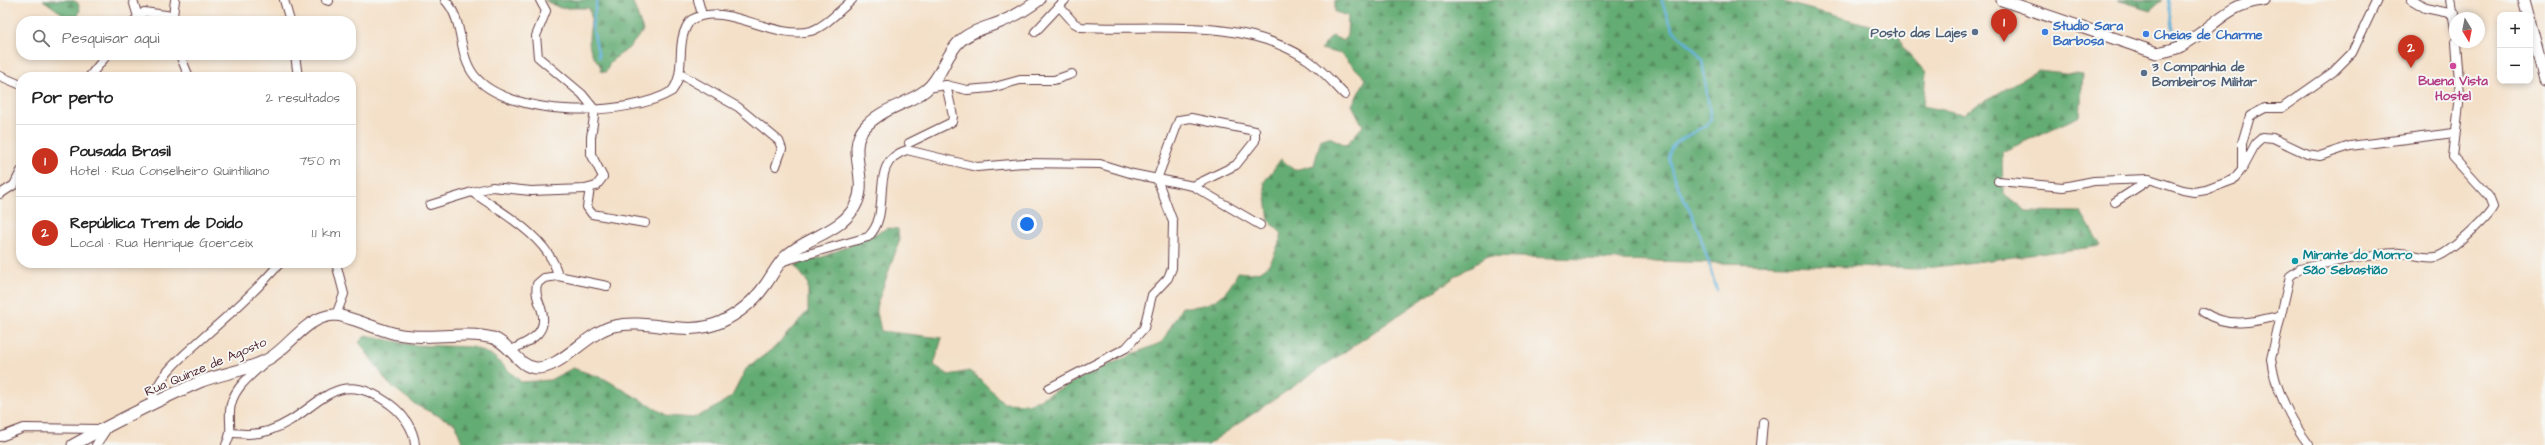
<!DOCTYPE html>
<html lang="pt">
<head>
<meta charset="utf-8">
<style>
	body { margin:0; font-family:"Architects Daughter",sans-serif; background:#f2f2f2; color:#222 }
	.controls { position:absolute; right:12px; top:12px; display:grid; overflow:hidden; border-radius:8px; box-shadow:0 2px 6px #0003 }
	.controls button { width:36px; height:36px; display:grid; place-items:center; padding:0; border:0; border-bottom:1px solid #e0e0e0; background:#fff; color:#222; font:20px sans-serif }
	.compass { position:absolute; left:2449px; top:12px; width:36px; height:36px; border-radius:50%; background:#fff; box-shadow:0 2px 6px #0003; rotate:170deg }
	.you { position:absolute; left:1027px; top:224px; width:14px; height:14px; margin:-10px; border:3px solid #fff; border-radius:50%; background:#1a73e8; box-shadow:0 0 0 6px #1a73e833 }
	.badge { display:grid; place-items:center; width:26px; height:26px; border-radius:50%; background:#c8321e; color:#fff; font-size:13px; font-weight:700 }
	.pin { position:absolute; translate:-50% -33px; filter:drop-shadow(0 1px 2px #0008) }
	.pin::after { content:''; position:absolute; top:21px; width:14px; height:12px; background:inherit; clip-path:polygon(0 0,100% 0,50% 100%) }
	.list { margin:0; padding:0; list-style:none }
	h2 { display:flex; justify-content:space-between; align-items:center; height:52px; margin:0; padding:0 16px; font-size:17px }
	h2 small { font-size:13px; font-weight:400; color:#767676 }
	.list li { display:grid; grid-template-columns:26px 1fr auto; gap:12px; align-items:center; box-sizing:border-box; height:72px; padding:0 16px; border-top:1px solid #e0e0e0 }
	.list b { display:block; font-size:15px; white-space:nowrap }
	.list p { margin:0; font-size:13px; white-space:nowrap; color:#767676 }
	.list em { font-size:13px; font-style:normal; color:#767676 }
	.icon { flex:none; width:22px; height:22px; fill:none; stroke:currentColor; stroke-width:2; stroke-linecap:round; stroke-linejoin:round }
	.map { position:relative; flex:none; width:2545px; height:445px; overflow:hidden }
	.search { position:absolute; background:#fff; box-shadow:0 2px 6px #0003; left:16px; top:16px; width:340px; height:44px; display:flex; align-items:center; gap:10px; box-sizing:border-box; padding:0 14px; border-radius:16px; color:#767676; font-size:15px }
	.panel { position:absolute; background:#fff; box-shadow:0 2px 6px #0003; left:16px; top:72px; width:340px; height:196px; border-radius:16px }
	.map>svg:first-child { display:block }
	.forest { fill:url(#forest-firs); stroke:#56664f }
	.lines { fill:none; stroke-linecap:round; stroke-linejoin:round }
	.stream { stroke:#5eb0d9; stroke-width:2.5 }
	.street-casing { stroke:#643c43; stroke-width:10 }
	.secondary-casing { stroke:#643c43; stroke-width:13 }
	.street { stroke:#fff; stroke-width:8 }
	.secondary { stroke:#fff; stroke-width:11 }
	.service-dot { fill:#5c6f8a; stroke:#f6f6f2; stroke-width:1.5 }
	.shop-dot { fill:#3f7fe0; stroke:#f6f6f2; stroke-width:1.5 }
	.hotel-dot { fill:#d1479c; stroke:#f6f6f2; stroke-width:1.5 }
	.culture-dot { fill:#0f9aa8; stroke:#f6f6f2; stroke-width:1.5 }
	.labels { text-anchor:middle; stroke-width:4; stroke-linejoin:round; paint-order:stroke }
	.shop-label { font-size:13px; font-weight:bold; fill:#366cbe; stroke:#f6f6f2; text-anchor:start }
	.service-label { font-size:13px; font-weight:bold; fill:#4e5e75; stroke:#f6f6f2; text-anchor:end }
	.hotel-label { font-size:13px; font-weight:bold; fill:#b23c85; stroke:#f6f6f2 }
	.culture-label { font-size:13px; font-weight:bold; fill:#0d838f; stroke:#f6f6f2; text-anchor:start }
	.street-label { font-size:13px; fill:#4a1f2b; stroke:#f6f6f2 }
</style>
</head>
<body>
<div class="map">
<svg width="2545" height="445" viewBox="0 0 2545 445">
	<defs>
		<pattern id="forest-firs" width="22" height="20" patternUnits="userSpaceOnUse"><rect width="22" height="20" fill="#63ac73"/><path d="M5 1l3.5 6h-7zM16 11l3.5 6h-7z" fill="#548b5f"/></pattern>
	</defs>
	<rect width="100%" height="100%" fill="#f6f6f2"/>
	<filter id="ink" filterUnits="userSpaceOnUse"><feTurbulence type="fractalNoise" baseFrequency=".025" numOctaves="2"/><feDisplacementMap in="SourceGraphic" scale="8" xChannelSelector="R" yChannelSelector="G"/><feConvolveMatrix kernelMatrix="1 2 1 2 8 2 1 2 1" color-interpolation-filters="sRGB"/></filter>
	<filter id="wash" filterUnits="userSpaceOnUse"><feTurbulence type="fractalNoise" baseFrequency=".012" numOctaves="4" result="noise"/><feDisplacementMap in="SourceGraphic" scale="16" xChannelSelector="R" yChannelSelector="G"/><feGaussianBlur stdDeviation="0.9" result="paint"/><feColorMatrix in="noise" values="0 0 0 0 0 0 0 0 0 0 0 0 0 0 0 0 0 1.4 0 .05"/><feComposite in="paint" operator="in"/></filter>
	<g filter="url(#wash)">
		<rect width="100%" height="100%" fill="#f4e0c8"/>
		<g class="forest">
			<polygon points="43,0 72,0 78,3 80,10 78,16 64,15"/>
			<path d="M 544,0 L 632,0 L 643,31 L 629,48 L 611,61 L 606,72 L 600,71 L 601,67 C 598,62 593,57 591,51 C 585,37 595,22 589,8 L 560,8 Z"/>
			<path d="M 1335,0 L 1776,0 L 1899,33 L 1902,46 L 1926,73 L 1923,106 L 1963,114 L 2038,70 L 2083,75 L 2080,116 L 2002,152 L 2003,193 L 2026,211 L 2081,212 L 2101,246 L 1919,269 L 1486,256 L 1207,445 L 463,445 L 455,424 L 416,405 L 388,383 L 359,342 L 366,335 L 412,345 L 473,347 L 493,356 L 521,382 L 550,380 L 573,368 L 605,379 L 668,416 L 693,418 L 713,409 L 732,396 L 746,369 L 775,347 L 808,311 L 808,283 L 795,265 L 823,257 L 888,228 L 898,229 L 899,242 L 876,307 L 881,331 L 942,338 L 934,365 L 949,375 L 969,371 L 979,378 L 1004,403 L 1030,404 L 1097,370 L 1162,342 L 1182,307 C 1212,307 1225,299 1238,272 C 1270,277 1272,261 1282,234 L 1269,221 L 1264,182 L 1281,159 L 1294,170 L 1314,165 L 1321,139 L 1329,137 L 1346,145 L 1363,126 L 1352,105 L 1366,79 L 1341,54 L 1321,49 L 1332,36 L 1344,41 L 1347,35 L 1348,16 L 1335,12 Z"/>
			<polygon points="2117,0 2163,0 2151,10"/>
		</g>
		<g class="lines">
			<g class="stream">
				<polyline points="597,0 592,25 599,57"/>
				<path d="M 1661,0 L 1673,30 L 1693,48 L 1702,60 L 1711,121 C 1701,130 1675,140 1671,148 C 1663,167 1686,200 1693,217 C 1703,240 1709,266 1717,290"/>
				<polyline points="2168,0 2175,40"/>
			</g>
		</g>
	</g>
	<g filter="url(#ink)">
		<g class="lines">
			<defs>
				<g id="street">
					<polyline points="133,0 138,17 135,20"/>
					<polyline points="284,0 290,21"/>
					<polyline points="326,0 329,1"/>
					<path d="M 445,0 C 465,21 457,53 474,75 C 507,118 629,118 672,91 C 688,70 673,41 691,20 C 725,0 773,41 811,31 C 826,26 840,10 852,0"/>
					<polyline points="698,0 701,11"/>
					<polyline points="2412,0 2425,8 2454,14"/>
					<polyline points="2450,0 2455,29"/>
					<path d="M 1059,6 L 1074,23 L 1081,27 C 1155,31 1239,16 1305,58 C 1320,67 1332,82 1345,95"/>
					<polyline points="138,17 144,12 173,16 175,0"/>
					<polyline points="1035,32 1065,0"/>
					<polyline points="180,55 189,77"/>
					<polyline points="295,55 298,77"/>
					<polyline points="680,74 738,107 779,141 782,149 776,166"/>
					<polyline points="0,76 21,85"/>
					<polyline points="89,77 107,55"/>
					<polyline points="928,88 946,85 967,90 991,88 1020,80 1054,80 1072,74"/>
					<polyline points="909,143 952,122 953,116 946,85"/>
					<polyline points="2242,168 2242,143 2250,116 2265,108 2282,108 2333,72 2352,53 2377,0"/>
					<polyline points="1998,181 2063,187 2094,181 2149,179 2183,190 2194,192 2206,190 2233,180 2242,169 2256,143 2263,137 2273,138 2307,154 2320,156 2350,146 2454,133"/>
					<polyline points="590,188 587,207 592,214 645,223"/>
					<polyline points="0,194 14,185 21,171"/>
					<polyline points="2115,202 2149,180"/>
					<polyline points="430,205 472,192"/>
					<path d="M 780,262 L 868,237 C 895,211 865,163 907,150 L 977,167 L 1024,163 L 1100,164 L 1133,174 L 1193,186 L 1260,225"/>
					<polyline points="336,263 344,294 336,315"/>
					<polyline points="558,276 607,286"/>
					<path d="M 2203,312 C 2229,329 2254,322 2282,315"/>
					<path d="M 511,350 C 530,341 550,333 541,308 C 538,300 535,293 537,284 L 544,278 L 558,276 C 551,239 500,211 472,192 L 492,187 L 531,191 L 585,189 L 596,186 L 603,177 L 591,154 L 591,137 L 595,110 L 582,94 L 538,57 L 536,36 L 546,11 L 540,0"/>
					<polyline points="1049,388 1126,348 1144,328 1152,295 1168,278 1172,268 1173,222 1157,179 1179,120 1191,118 1255,131 1255,141 1236,165 1193,186"/>
					<path d="M 150,404 C 159,373 182,357 205,336 C 231,313 258,289 280,263"/>
					<path d="M 232,433 C 245,434 255,435 268,431 C 318,415 333,361 391,405 C 403,414 414,429 415,445"/>
					<polyline points="0,437 24,428 101,429"/>
					<polyline points="96,445 108,427"/>
					<path d="M 226,445 C 233,430 229,427 230,411 C 231,390 250,376 264,363"/>
					<polyline points="1761,445 1763,422"/>
					<path d="M 2309,445 C 2291,421 2275,389 2271,359 L 2290,276 L 2300,269 L 2312,266 C 2339,261 2366,255 2394,253 C 2408,251 2422,260 2436,257 C 2449,254 2487,218 2493,207 L 2489,197 L 2453,157 L 2460,95 L 2456,42"/>
				</g>
				<g id="secondary">
					<path d="M 2002,0 L 2157,53 C 2165,51 2174,50 2181,46 C 2210,31 2227,3 2263,0"/>
					<polyline points="2524,0 2528,15"/>
					<polyline points="2530,23 2545,80"/>
					<path d="M 73,445 C 115,422 158,400 202,381 C 224,373 250,370 270,358 C 291,345 306,317 334,315 C 348,315 380,331 397,334 C 428,341 462,330 493,338 C 510,343 518,367 536,368 C 561,369 587,332 614,326 C 650,318 685,338 721,322 C 738,314 755,300 766,284 C 773,274 778,263 787,255 C 809,236 845,231 857,202 C 868,177 846,149 865,127 C 882,108 906,105 926,90 C 942,77 945,55 960,41 C 972,30 989,27 1003,21 C 1016,16 1028,8 1039,0"/>
				</g>
			</defs>
			<use href="#street" class="street-casing"/>
			<use href="#secondary" class="secondary-casing"/>
			<use href="#street" class="street"/>
			<use href="#secondary" class="secondary"/>
		</g>
	</g>
	<g class="service-dot">
		<circle cx="1975" cy="32" r="4"/>
		<circle cx="2144" cy="73" r="4"/>
	</g>
	<g class="shop-dot">
		<circle cx="2045" cy="32" r="4"/>
		<circle cx="2146" cy="34" r="4"/>
	</g>
	<circle class="hotel-dot" cx="2453" cy="66" r="4"/>
	<circle class="culture-dot" cx="2295" cy="261" r="4"/>
	<g class="labels">
		<g class="shop-label">
			<text x="2053" y="30">Studio Sara<tspan x="2053" dy="15">Barbosa</tspan></text>
			<text x="2154" y="39">Cheias de Charme</text>
		</g>
		<g class="service-label">
			<text x="1967" y="37">Posto das Lajes</text>
			<text x="2152" y="71" text-anchor="start">3 Companhia de<tspan x="2152" dy="15">Bombeiros Militar</tspan></text>
		</g>
		<g class="hotel-label">
			<text x="2453" y="85">Buena Vista<tspan x="2453" dy="15">Hostel</tspan></text>
		</g>
		<g class="culture-label">
			<text x="2303" y="259">Mirante do Morro<tspan x="2303" dy="15">São Sebastião</tspan></text>
		</g>
		<g class="street-label">
			<text transform="translate(205 366) rotate(-23)" y="5">Rua Quinze de Agosto</text>
		</g>
	</g>
</svg>
<div class="controls">
<button>+</button>
<button>−</button>
</div>
<svg class="compass" viewBox="-18 -18 36 36"><path d="M0-13l5 13h-10z" fill="#e53935"/><path d="M0 13l5-13h-10z" fill="#767676"/></svg>
<div class="you"></div>
<div class="pin badge" style="left:2004px;top:42px">1</div>
<div class="pin badge" style="left:2411px;top:68px">2</div>
<div class="search"><svg class="icon" aria-label="search" viewBox="0 0 24 24"><circle cx="10" cy="10" r="6"/><path d="M15 15l6 6"/></svg>Pesquisar aqui</div>
<section class="panel">
<h2>Por perto<small>2 resultados</small></h2>
<ul class="list">
<li><span class="badge">1</span><div><b>Pousada Brasil</b><p>Hotel · Rua Conselheiro Quintiliano</p></div><em>750 m</em></li>
<li><span class="badge">2</span><div><b>República Trem de Doido</b><p>Local · Rua Henrique Goerceix</p></div><em>1.1 km</em></li>
</ul>
</section>
</div>
</body>
</html>
